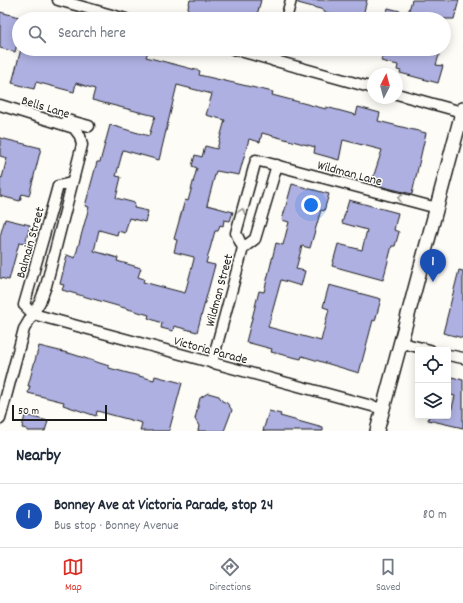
<!DOCTYPE html>
<html lang="en">
<head>
<meta charset="utf-8">
<style>
	body { margin:0; font-family:Dekko,sans-serif; background:#f2f2f3; color:#1f2937 }
	.controls { position:absolute; right:12px; bottom:12px; display:grid; overflow:hidden; border-radius:4px; box-shadow:0 2px 10px #0003 }
	.controls button { width:36px; height:36px; display:grid; place-items:center; padding:0; border:0; border-bottom:1px solid #e0e1e3; background:#fff; color:#1f2937; font:20px sans-serif }
	.compass { position:absolute; left:367px; top:68px; width:36px; height:36px; border-radius:50%; background:#fff; box-shadow:0 2px 10px #0003; rotate:6deg }
	.scale { position:absolute; left:12px; bottom:10px; width:95px; box-sizing:border-box; padding-left:4px; border:2px solid #1c1c1c; border-top:0; font-size:11px; line-height:14px; white-space:nowrap; color:#1c1c1c; -webkit-text-stroke:3px #fdfcf7; paint-order:stroke }
	.you { position:absolute; left:311px; top:205px; width:14px; height:14px; margin:-10px; border:3px solid #fff; border-radius:50%; background:#1a73e8; box-shadow:0 0 0 6px #1a73e833 }
	.badge { display:grid; place-items:center; width:26px; height:26px; border-radius:50%; background:#d93025; color:#fff; font-size:13px; font-weight:700 }
	.pin { position:absolute; translate:-50% -33px; filter:drop-shadow(0 1px 2px #0008) }
	.pin::after { content:''; position:absolute; top:21px; width:14px; height:12px; background:inherit; clip-path:polygon(0 0,100% 0,50% 100%) }
	.list { margin:0; padding:0; list-style:none }
	h2 { display:flex; justify-content:space-between; align-items:center; height:52px; margin:0; padding:0 16px; font-size:17px }
	h2 small { font-size:13px; font-weight:400; color:#747a83 }
	.list li { display:grid; grid-template-columns:26px 1fr auto; gap:12px; align-items:center; box-sizing:border-box; height:64px; padding:0 16px; border-top:1px solid #e0e1e3 }
	.list b { display:block; font-size:15px; white-space:nowrap }
	.list p { margin:0; font-size:13px; white-space:nowrap; color:#747a83 }
	.list em { font-size:13px; font-style:normal; color:#747a83 }
	.icon { flex:none; width:22px; height:22px; fill:none; stroke:currentColor; stroke-width:2; stroke-linecap:round; stroke-linejoin:round }
	.map { position:relative; flex:none; width:463px; height:431px; overflow:hidden }
	.search { position:absolute; background:#fff; box-shadow:0 2px 10px #0003; left:12px; right:12px; top:12px; height:44px; display:flex; align-items:center; gap:10px; box-sizing:border-box; padding:0 14px; border-radius:22px; color:#747a83; font-size:15px }
	.sheet { height:116px; background:#fff }
	nav { display:flex; justify-content:space-around; align-items:center; box-sizing:border-box; height:56px; border-top:1px solid #e0e1e3; background:#fff; font-size:11px; color:#747a83 }
	nav a { display:grid; justify-items:center; gap:2px }
	nav .on { color:#d93025 }
	.map>svg:first-child { display:block }
	.building { fill:#aeb0e1; stroke:#1c1c1c; fill-rule:evenodd }
	.lines { fill:none; stroke-linecap:round; stroke-linejoin:round }
	.minor-casing { stroke:#1c1c1c; stroke-width:13 }
	.tertiary-casing { stroke:#1c1c1c; stroke-width:16 }
	.minor { stroke:#fdfcf7; stroke-width:10 }
	.tertiary { stroke:#fdfcf7; stroke-width:13 }
	.oneway { stroke:#989794 }
	.labels { text-anchor:middle; stroke-width:3; stroke-linejoin:round; paint-order:stroke }
	.street-label { font-size:13px; fill:#1c1c1c; stroke:#fdfcf7 }
</style>
</head>
<body>
<div class="map">
<svg width="463" height="431" viewBox="0 0 463 431">
	<rect width="100%" height="100%" fill="#fdfcf7"/>
	<filter id="ink" filterUnits="userSpaceOnUse"><feTurbulence type="fractalNoise" baseFrequency=".025" numOctaves="2"/><feDisplacementMap in="SourceGraphic" scale="8" xChannelSelector="R" yChannelSelector="G"/><feConvolveMatrix kernelMatrix="1 2 1 2 8 2 1 2 1" color-interpolation-filters="sRGB"/></filter>
	<g filter="url(#ink)">
		<g class="building">
			<polygon points="190,0 261,0 256,19 206,17 206,16 187,11"/>
			<polygon points="298,0 367,0 362,19 351,19 324,12 324,10 298,3"/>
			<polygon points="412,0 459,0 454,19 385,19 388,8 408,13"/>
			<polygon points="0,12 19,17 19,37 15,52 0,48"/>
			<path d="M 21,49 L 137,49 L 148,52 L 146,57 L 200,71 L 199,75 L 273,92 L 272,95 L 326,109 L 326,107 L 356,115 L 358,107 L 380,113 L 378,121 L 426,133 L 412,194 L 371,184 L 382,150 L 343,140 L 339,160 L 314,153 L 315,147 L 262,133 L 260,142 L 249,139 L 239,175 L 216,171 L 207,205 L 233,212 L 230,221 L 224,220 L 223,226 L 220,225 L 218,231 L 215,231 L 206,263 L 215,265 L 197,332 L 174,326 L 173,331 L 161,328 L 162,323 L 148,318 L 149,315 L 62,290 L 64,285 L 60,284 L 67,255 L 75,258 L 89,207 L 85,206 L 97,162 L 100,162 L 110,125 L 149,136 L 155,116 L 92,100 L 95,89 L 76,83 L 74,92 L 36,82 L 34,89 L 12,83 ZM 177,85 L 212,94 L 206,115 L 225,120 L 217,149 L 205,146 L 202,157 L 195,155 L 192,166 L 197,168 L 188,201 L 185,200 L 174,239 L 177,240 L 174,252 L 194,257 L 194,259 L 185,293 L 143,282 L 144,279 L 138,277 L 141,268 L 117,261 L 118,258 L 94,251 L 99,230 L 117,235 L 118,231 L 125,233 L 129,218 L 145,222 L 148,211 L 134,208 L 135,203 L 116,198 L 121,177 L 116,176 L 123,150 L 159,160 Z"/>
			<polygon points="384,49 396,51 396,49 441,49 436,65 443,66 438,83 400,73 401,71 397,70 398,65 381,61"/>
			<polygon points="0,138 41,148 29,196 22,194 20,201 0,196 0,177 2,178 7,158 0,156"/>
			<polygon points="292,184 329,194 324,211 321,210 310,248 302,246 296,269 305,271 301,286 281,280 268,327 321,341 329,309 323,307 329,285 381,299 375,321 373,320 359,373 302,356 301,359 271,352 272,349 246,342 259,291 264,292 276,243 283,245 289,222 282,220"/>
			<polygon points="349,200 398,213 394,230 399,232 395,246 392,246 383,280 332,266 338,244 362,250 367,230 342,223"/>
			<polygon points="5,219 30,225 25,244 19,243 9,280 0,278 0,236"/>
			<polygon points="459,270 463,271 463,338 443,333"/>
			<polygon points="39,346 72,354 109,366 109,368 154,380 155,376 182,383 169,431 140,431 142,423 97,411 96,416 63,405 64,402 28,393 30,386 28,386"/>
			<polygon points="448,376 463,380 463,428 428,420 429,416 450,416 455,396 448,394"/>
			<polygon points="208,393 219,396 222,401 227,403 232,410 224,431 198,431 199,426 195,419 200,398"/>
			<polygon points="269,411 281,414 280,416 323,428 323,431 263,431"/>
			<polygon points="25,415 48,421 45,431 27,431 27,429 22,428"/>
		</g>
		<g class="lines">
			<defs>
				<g id="minor">
					<polyline points="58,0 126,19"/>
					<polyline points="286,19 291,0"/>
					<polyline points="233,49 373,88"/>
					<polyline points="274,61 278,49"/>
					<polyline points="397,94 462,112"/>
					<polyline points="0,105 74,128 80,136 82,145 46,286 40,302 24,329 0,419"/>
					<polyline points="67,120 89,126"/>
					<polyline points="71,183 58,186 55,197 24,305 33,314 383,409"/>
					<polyline points="243,248 236,233 256,160 437,208"/>
					<polyline points="402,343 430,350"/>
					<polyline points="448,355 463,358"/>
					<polyline points="212,363 243,248 255,239 277,165"/>
				</g>
				<polyline id="tertiary" points="377,431 463,109"/>
			</defs>
			<use href="#minor" class="minor-casing"/>
			<use href="#tertiary" class="tertiary-casing"/>
			<use href="#minor" class="minor"/>
			<use href="#tertiary" class="tertiary"/>
		</g>
		<defs><path id="oneway-chevron" d="M-2-3.5L2.5 0L-2 3.5" fill="none" stroke-width="1.6" stroke-linecap="round" stroke-linejoin="round"/></defs>
		<g class="oneway">
			<use href="#oneway-chevron" transform="translate(400 198) rotate(-165)"/>
			<use href="#oneway-chevron" transform="translate(242 211) rotate(-74)"/>
		</g>
	</g>
	<g class="labels">
		<g class="street-label">
			<text transform="translate(46 106) rotate(17)" y="5">Bells Lane</text>
			<text transform="translate(350 172) rotate(15)" y="5">Wildman Lane</text>
			<text transform="translate(29 242) rotate(-74)" y="5">Balmain Street</text>
			<text transform="translate(218 290) rotate(-75)" y="5">Wildman Street</text>
			<text transform="translate(211 349) rotate(15)" y="5">Victoria Parade</text>
		</g>
	</g>
</svg>
<div class="controls">
<button><svg class="icon" aria-label="locate" viewBox="0 0 24 24"><circle cx="12" cy="12" r="6"/><path d="M12 2v4M12 18v4M2 12h4M18 12h4"/></svg></button>
<button><svg class="icon" aria-label="layers" viewBox="0 0 24 24"><path d="M12 4l9 5-9 5-9-5zM3 14l9 5 9-5"/></svg></button>
</div>
<svg class="compass" viewBox="-18 -18 36 36"><path d="M0-13l5 13h-10z" fill="#e53935"/><path d="M0 13l5-13h-10z" fill="#747a83"/></svg>
<div class="scale">50 m</div>
<div class="you"></div>
<div class="pin badge" style="left:433px;top:282px;background:#1a4fb4">1</div>
<div class="search"><svg class="icon" aria-label="search" viewBox="0 0 24 24"><circle cx="10" cy="10" r="6"/><path d="M15 15l6 6"/></svg>Search here</div>
</div>
<section class="sheet">
<h2>Nearby<small></small></h2>
<ul class="list">
<li><span class="badge" style="background:#1a4fb4">1</span><div><b>Bonney Ave at Victoria Parade, stop 24</b><p>Bus stop · Bonney Avenue</p></div><em>80 m</em></li>
</ul>
</section>
<nav>
<a class="on"><svg class="icon" aria-label="map" viewBox="0 0 24 24"><path d="M3 6l6-2 6 2 6-2v14l-6 2-6-2-6 2zM9 4v14M15 6v14"/></svg>Map</a>
<a><svg class="icon" aria-label="directions" viewBox="0 0 24 24"><path d="M12 3l9 9-9 9-9-9zM9 14v-3h6M13 9l2 2-2 2"/></svg>Directions</a>
<a><svg class="icon" aria-label="saved" viewBox="0 0 24 24"><path d="M7 4h10v16l-5-4-5 4z"/></svg>Saved</a>
</nav>
</body>
</html>
